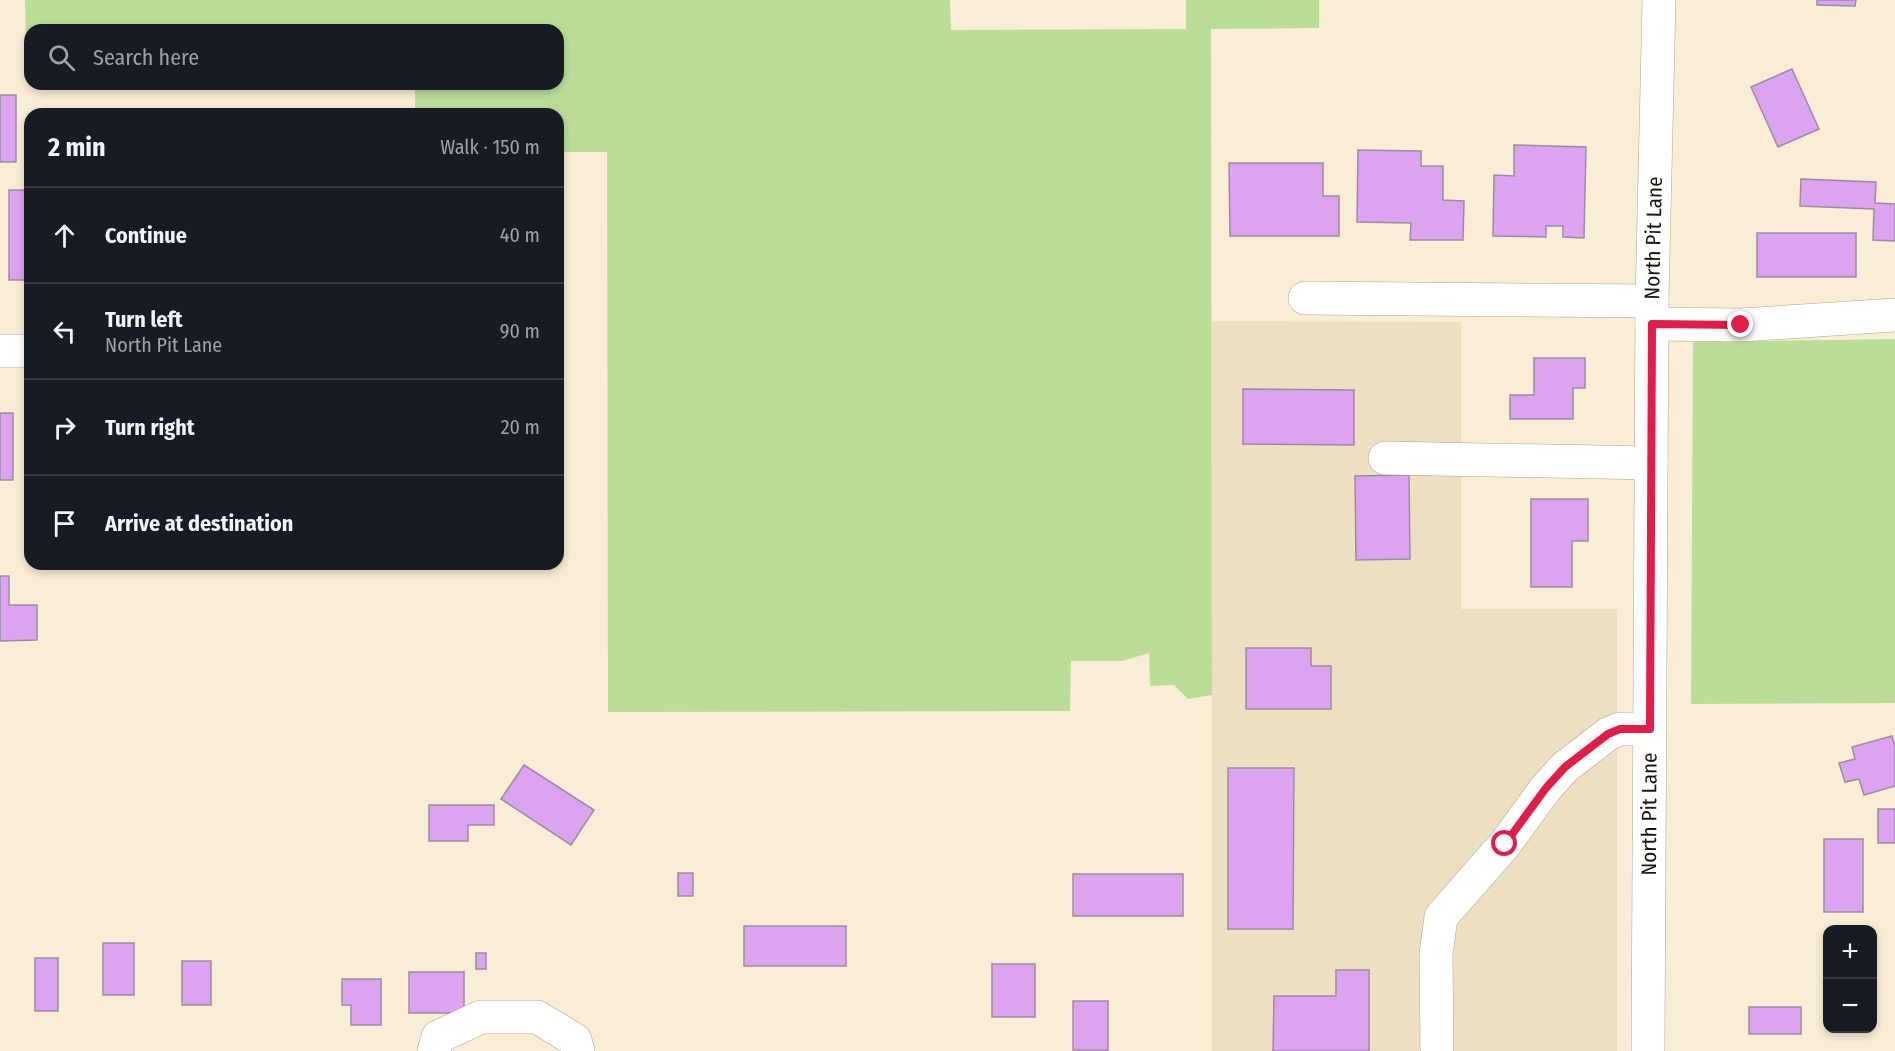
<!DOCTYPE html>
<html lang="en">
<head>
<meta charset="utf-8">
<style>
	body { margin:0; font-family:"Fira Sans Condensed",sans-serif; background:#242831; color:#f1f3f6 }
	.controls { position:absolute; right:18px; bottom:18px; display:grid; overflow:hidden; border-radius:12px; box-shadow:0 3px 9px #0003 }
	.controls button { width:54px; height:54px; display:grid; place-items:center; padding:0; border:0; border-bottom:2px solid #363941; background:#171b24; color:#f1f3f6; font:30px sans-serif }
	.stop { position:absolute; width:18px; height:18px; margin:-14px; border:4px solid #e11d48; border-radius:50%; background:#fff }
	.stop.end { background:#e11d48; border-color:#fff; box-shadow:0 2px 6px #0008 }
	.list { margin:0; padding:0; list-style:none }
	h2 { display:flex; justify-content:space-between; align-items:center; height:78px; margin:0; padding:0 24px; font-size:26px }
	h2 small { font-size:20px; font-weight:400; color:#9ea1a6 }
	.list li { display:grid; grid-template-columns:39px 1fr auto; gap:18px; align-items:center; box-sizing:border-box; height:96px; padding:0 24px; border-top:2px solid #363941 }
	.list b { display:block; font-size:22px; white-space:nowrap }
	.list p { margin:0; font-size:20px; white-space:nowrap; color:#9ea1a6 }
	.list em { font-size:20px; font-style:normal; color:#9ea1a6 }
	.icon { flex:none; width:33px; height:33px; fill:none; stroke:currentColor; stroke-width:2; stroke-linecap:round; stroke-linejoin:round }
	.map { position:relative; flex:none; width:1895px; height:1051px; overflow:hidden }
	.search { position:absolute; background:#171b24; box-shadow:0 3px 9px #0003; left:24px; top:24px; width:540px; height:66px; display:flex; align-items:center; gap:15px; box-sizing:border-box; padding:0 21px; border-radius:18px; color:#9ea1a6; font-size:22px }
	.panel { position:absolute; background:#171b24; box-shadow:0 3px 9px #0003; left:24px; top:108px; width:540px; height:462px; border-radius:18px }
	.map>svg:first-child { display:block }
	.built { fill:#efdfc2 }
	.green { fill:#bade98 }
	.building { fill:#dca3f1; stroke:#9a8ca0; stroke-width:1.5 }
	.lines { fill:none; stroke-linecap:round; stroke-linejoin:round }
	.minor-casing { stroke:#afa38e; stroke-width:34 }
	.minor { stroke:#fff; stroke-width:33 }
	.route { stroke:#e11d48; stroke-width:8 }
	.labels { text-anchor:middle; stroke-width:4.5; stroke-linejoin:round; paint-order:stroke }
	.street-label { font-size:21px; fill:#19150d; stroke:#f9edd6 }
</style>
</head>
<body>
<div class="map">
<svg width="1895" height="1051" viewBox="0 0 1895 1051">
	<rect width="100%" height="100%" fill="#f9edd6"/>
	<polygon class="built" points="1212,321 1461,322 1461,609 1617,609 1617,1051 1212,1051"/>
	<g class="green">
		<polygon points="25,0 950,0 951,30 1186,29 1186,0 1319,0 1319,28 1211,29 1212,695 1188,699 1174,685 1150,686 1149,653 1122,661 1071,661 1070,711 608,712 607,152 558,152 558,114 415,114 415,84 558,84 558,30 30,30 30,47 26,47"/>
		<polygon points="1895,339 1895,703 1691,704 1693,342"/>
	</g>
	<g class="building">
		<polygon points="1817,0 1856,0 1855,6 1817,5"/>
		<polygon points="1792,69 1819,129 1778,147 1751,87"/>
		<rect x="0" y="95" width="16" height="67"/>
		<polygon points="1514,145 1586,147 1584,238 1563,237 1563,226 1546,226 1546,237 1493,236 1494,175 1514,176"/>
		<polygon points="1358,150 1421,151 1421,166 1443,166 1443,200 1464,201 1463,240 1410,240 1411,223 1357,222"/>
		<polygon points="1229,163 1323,163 1323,196 1339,196 1339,236 1230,236"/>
		<polygon points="1801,179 1876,182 1875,203 1895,204 1895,241 1873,240 1874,209 1800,206"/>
		<rect x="9" y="190" width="21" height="90"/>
		<rect x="1757" y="233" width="99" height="44"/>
		<polygon points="1534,358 1585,358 1585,388 1573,388 1573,419 1510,419 1510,395 1534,395"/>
		<polygon points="1243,389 1354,390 1354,445 1243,444"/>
		<rect x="0" y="413" width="13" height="67"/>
		<polygon points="1409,475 1410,559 1356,560 1355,476"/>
		<polygon points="1531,499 1588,499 1588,541 1572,541 1572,587 1531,587"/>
		<polygon points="0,576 9,576 9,605 37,605 37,640 0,641"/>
		<polygon points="1246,648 1311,648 1311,666 1331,666 1331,709 1246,709"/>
		<polygon points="1892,736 1895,746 1895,786 1864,795 1859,779 1845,782 1839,763 1855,759 1852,747"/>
		<polygon points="524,765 594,810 571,845 501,799"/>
		<polygon points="1228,768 1294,768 1293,929 1228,929"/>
		<polygon points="429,805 494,805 494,825 468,825 468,841 429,841"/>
		<rect x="1878" y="809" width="17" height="34"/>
		<rect x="1824" y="839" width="39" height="73"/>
		<rect x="678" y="873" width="15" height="23"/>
		<rect x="1073" y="874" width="110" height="42"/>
		<rect x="744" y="926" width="102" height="40"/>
		<rect x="103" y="943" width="31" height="52"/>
		<rect x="476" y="953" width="10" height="16"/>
		<rect x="35" y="958" width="23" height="53"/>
		<rect x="182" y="961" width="29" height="44"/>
		<rect x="992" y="964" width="43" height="53"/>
		<polygon points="1336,970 1369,970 1369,1051 1273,1051 1274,996 1336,996"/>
		<rect x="409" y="972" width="55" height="41"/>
		<polygon points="342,979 381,979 381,1025 351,1025 351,1005 342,1005"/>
		<rect x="1073" y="1001" width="35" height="49"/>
		<rect x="1749" y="1007" width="52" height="27"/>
	</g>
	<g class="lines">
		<defs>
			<g id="minor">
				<polyline points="1305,298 1652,301"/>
				<polyline points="1652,324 1741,325 1895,315"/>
				<polyline points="0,351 30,351"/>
				<polyline points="1385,458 1651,463"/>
				<polyline points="434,1051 438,1037 481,1017 537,1017 575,1040 578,1051"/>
				<polyline points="1437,1051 1436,954 1441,917 1505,844 1546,788 1565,767 1608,734 1620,729 1650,729"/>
				<path id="s1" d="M 1648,1051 L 1652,301 L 1659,0"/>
			</g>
		</defs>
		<use href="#minor" class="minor-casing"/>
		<use href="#minor" class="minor"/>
	</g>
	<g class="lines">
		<polyline class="route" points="1505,844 1546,788 1565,767 1608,734 1620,729 1650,729 1652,324 1741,325"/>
	</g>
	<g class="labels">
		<g class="street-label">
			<text dy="7" stroke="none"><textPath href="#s1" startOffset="813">North Pit Lane</textPath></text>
			<text dy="7" stroke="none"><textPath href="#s1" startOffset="237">North Pit Lane</textPath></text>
		</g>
	</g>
</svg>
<div class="controls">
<button>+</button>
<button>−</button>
</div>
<div class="stop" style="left:1505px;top:844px"></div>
<div class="stop end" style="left:1741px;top:325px"></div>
<div class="search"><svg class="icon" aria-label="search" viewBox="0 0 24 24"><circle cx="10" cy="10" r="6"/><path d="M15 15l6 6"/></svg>Search here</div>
<section class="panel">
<h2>2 min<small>Walk · 150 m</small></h2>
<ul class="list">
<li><svg class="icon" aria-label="ahead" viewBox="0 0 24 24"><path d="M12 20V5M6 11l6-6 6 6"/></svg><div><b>Continue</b></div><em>40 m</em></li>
<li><svg class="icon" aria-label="left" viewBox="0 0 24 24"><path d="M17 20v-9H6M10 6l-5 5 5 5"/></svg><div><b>Turn left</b><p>North Pit Lane</p></div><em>90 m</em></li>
<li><svg class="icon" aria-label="right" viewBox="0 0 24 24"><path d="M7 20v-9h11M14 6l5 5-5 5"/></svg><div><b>Turn right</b></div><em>20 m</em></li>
<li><svg class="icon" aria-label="arrive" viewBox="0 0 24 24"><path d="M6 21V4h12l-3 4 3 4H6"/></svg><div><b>Arrive at destination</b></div></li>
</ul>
</section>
</div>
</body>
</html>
